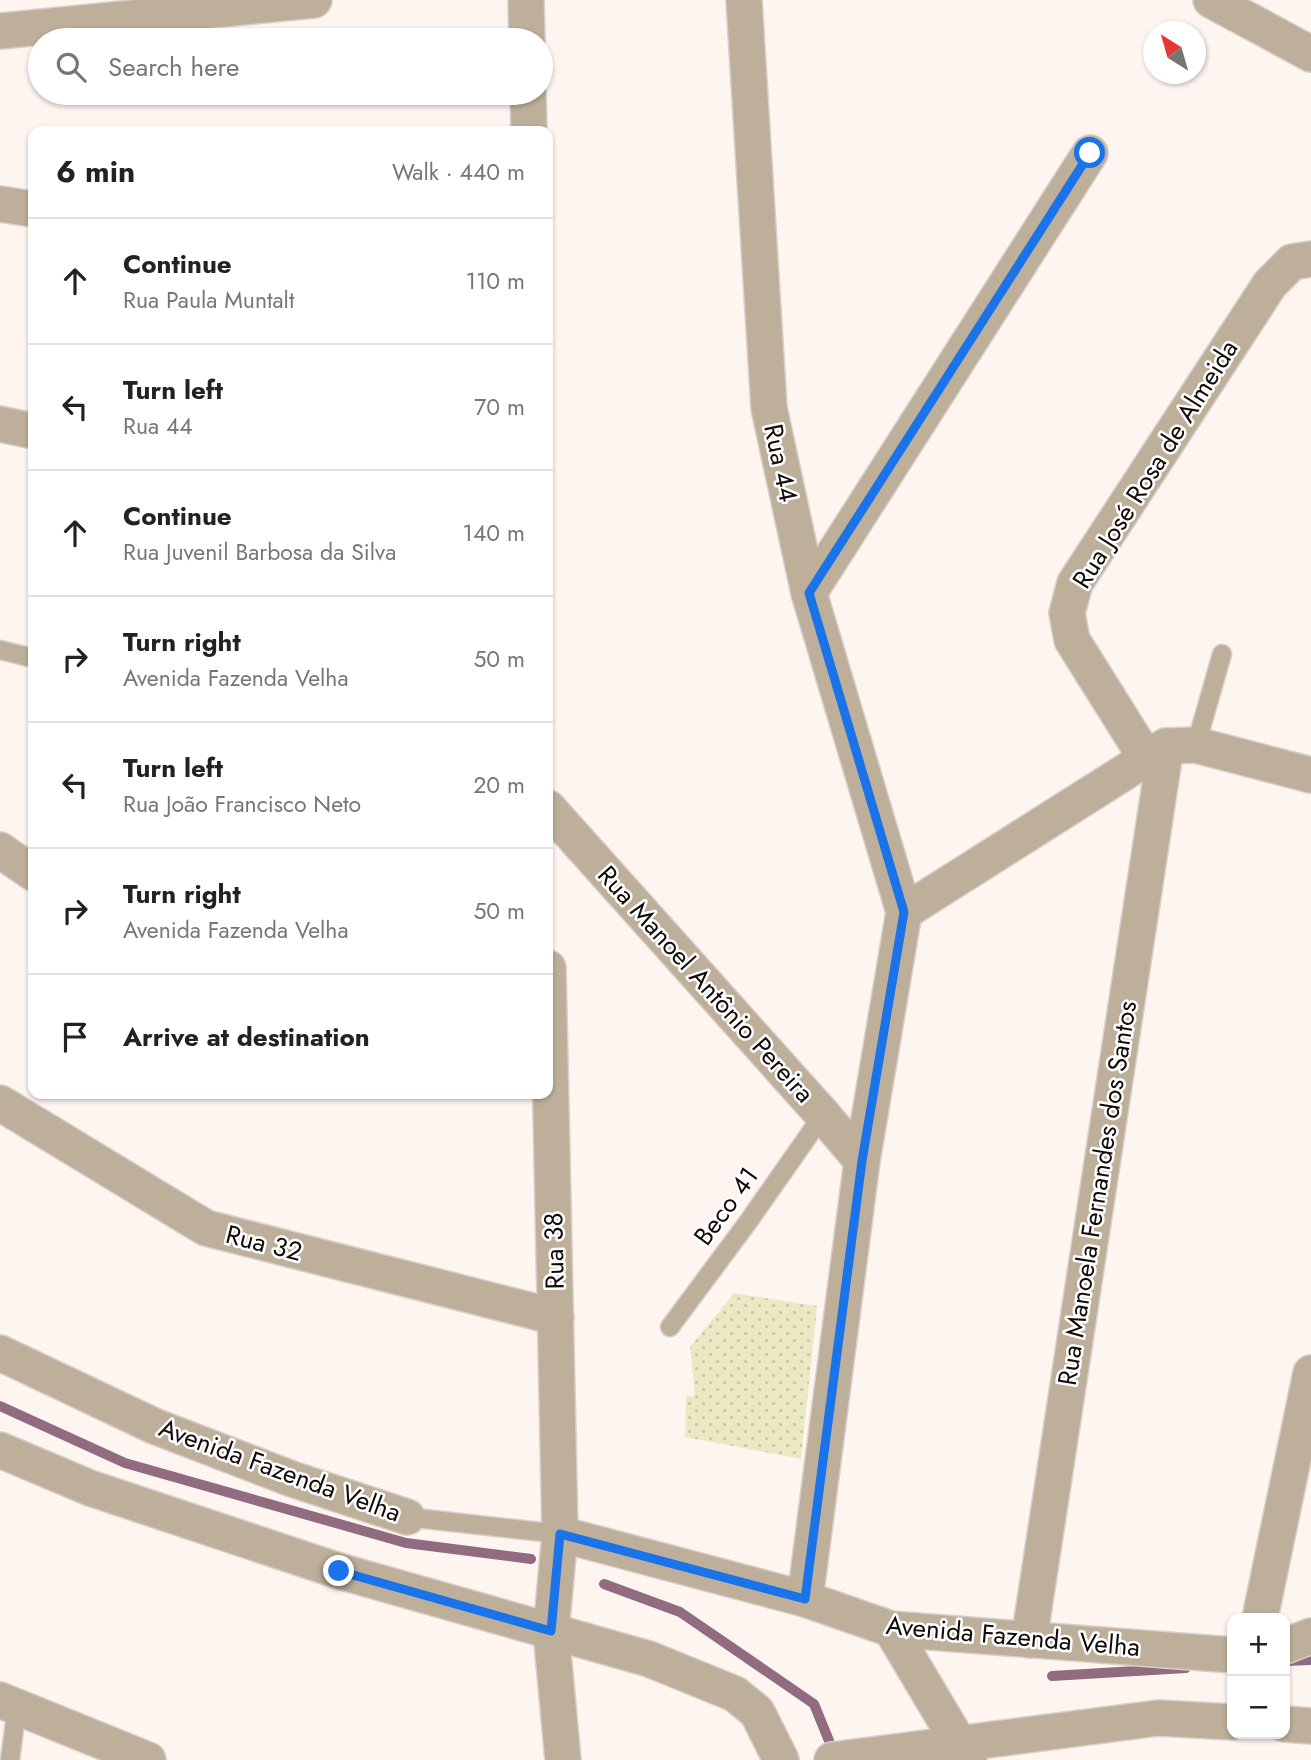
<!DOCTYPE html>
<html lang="en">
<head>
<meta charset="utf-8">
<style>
	body { margin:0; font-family:Jost,sans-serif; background:#f2f2f2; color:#222 }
	.controls { position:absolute; right:21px; bottom:21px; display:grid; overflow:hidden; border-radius:14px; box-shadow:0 2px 5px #0004 }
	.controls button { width:63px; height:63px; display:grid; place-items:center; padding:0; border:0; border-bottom:2px solid #e0e0e0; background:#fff; color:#222; font:35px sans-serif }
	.compass { position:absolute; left:1143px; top:21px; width:63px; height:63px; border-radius:50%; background:#fff; box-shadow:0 2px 5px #0004; rotate:323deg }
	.stop { position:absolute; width:21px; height:21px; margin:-16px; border:5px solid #1a73e8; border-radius:50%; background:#fff }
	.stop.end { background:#1a73e8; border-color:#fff; box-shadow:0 2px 7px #0008 }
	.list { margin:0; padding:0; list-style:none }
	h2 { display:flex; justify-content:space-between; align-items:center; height:91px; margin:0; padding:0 28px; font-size:30px }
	h2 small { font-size:23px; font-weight:400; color:#767676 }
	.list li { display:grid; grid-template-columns:46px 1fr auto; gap:21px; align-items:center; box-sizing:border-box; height:126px; padding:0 28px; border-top:2px solid #e0e0e0 }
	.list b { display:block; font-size:26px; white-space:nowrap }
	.list p { margin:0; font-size:23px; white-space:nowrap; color:#767676 }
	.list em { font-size:23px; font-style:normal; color:#767676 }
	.icon { flex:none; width:38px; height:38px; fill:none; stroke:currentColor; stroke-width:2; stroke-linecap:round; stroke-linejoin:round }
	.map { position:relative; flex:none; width:1311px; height:1760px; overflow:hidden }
	.search { position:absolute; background:#fff; box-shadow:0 2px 5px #0004; left:28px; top:28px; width:525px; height:77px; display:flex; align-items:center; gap:18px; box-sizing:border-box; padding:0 24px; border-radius:38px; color:#767676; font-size:26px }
	.panel { position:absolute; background:#fff; box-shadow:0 2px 5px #0004; left:28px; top:126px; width:525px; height:973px; border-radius:14px }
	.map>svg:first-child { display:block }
	.park { fill:url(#park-dots) }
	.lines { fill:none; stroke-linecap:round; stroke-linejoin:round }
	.stream { stroke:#916b7f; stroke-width:10 }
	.service-casing { stroke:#d8d0cc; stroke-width:21 }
	.minor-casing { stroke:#d8d0cc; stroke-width:38 }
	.service { stroke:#beaf9b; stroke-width:18 }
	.minor { stroke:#beaf9b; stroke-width:35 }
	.route { stroke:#1a73e8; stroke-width:9 }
	.labels { text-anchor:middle; stroke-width:5; stroke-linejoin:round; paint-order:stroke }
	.street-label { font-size:26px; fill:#100b09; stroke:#fff }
</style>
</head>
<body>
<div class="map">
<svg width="1311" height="1760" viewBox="0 0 1311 1760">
	<defs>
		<pattern id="park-dots" width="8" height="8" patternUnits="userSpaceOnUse" patternTransform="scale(1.75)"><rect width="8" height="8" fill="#ebe8c4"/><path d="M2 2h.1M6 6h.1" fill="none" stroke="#c8c6a7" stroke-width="1.8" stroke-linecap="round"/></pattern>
	</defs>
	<rect width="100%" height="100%" fill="#fef5f1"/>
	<polygon class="park" points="734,1293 817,1306 801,1459 685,1437 686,1396 695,1396 690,1347"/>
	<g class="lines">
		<g class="stream">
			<polyline points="0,1406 125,1463 406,1543 531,1559"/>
			<polyline points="604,1584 680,1612 814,1704 834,1753"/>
			<polyline points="1285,1661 1311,1660"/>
			<polyline points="1052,1676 1186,1668"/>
		</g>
		<defs>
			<g id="service">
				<polyline points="0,650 33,658"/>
				<polyline points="1196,745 1222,654"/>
				<polyline points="670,1327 748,1222 823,1115"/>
				<polyline points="407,1517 560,1534"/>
				<polyline points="10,1760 17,1707"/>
			</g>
			<g id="minor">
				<polyline points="526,0 527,40"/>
				<polyline points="744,0 769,408 809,593 904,912 862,1161 805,1599"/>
				<polyline points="1211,0 1311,54"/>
				<polyline points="0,31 314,0"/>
				<polyline points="528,93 529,131"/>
				<polyline points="0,204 33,209"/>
				<polyline points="0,424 33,431"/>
				<polyline points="809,593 1090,153"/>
				<polyline points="1146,758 1072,640 1067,613 1075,583 1270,284 1292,262 1311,259"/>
				<polyline points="548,808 823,1115 862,1161"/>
				<polyline points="0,850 33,873"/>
				<polyline points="904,912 1166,746 1196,745 1311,775"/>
				<polyline points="548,968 560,1534 551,1631 563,1760"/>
				<polyline points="0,1103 206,1228 556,1317"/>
				<polyline points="0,1353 154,1426 292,1479 407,1517"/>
				<polyline points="0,1450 90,1488 339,1571 649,1659 735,1694 757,1712 781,1760"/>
				<polyline points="560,1534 805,1599 891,1629 1232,1655"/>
				<polyline points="1260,1618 1311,1373"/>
				<polyline points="891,1629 969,1760"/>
				<polyline points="1029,1640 1166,746"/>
				<polyline points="1285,1646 1311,1636"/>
				<polyline points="0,1700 148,1760"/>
				<polyline points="1285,1724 1311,1726"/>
				<polyline points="832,1760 1158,1718 1232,1722"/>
			</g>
		</defs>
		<use href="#service" class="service-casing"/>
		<use href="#minor" class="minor-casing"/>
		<use href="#service" class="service"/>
		<use href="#minor" class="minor"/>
	</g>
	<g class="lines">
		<polyline class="route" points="339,1571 551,1631 560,1534 805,1599 862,1161 904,912 809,593 1090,153"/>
	</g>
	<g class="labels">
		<g class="street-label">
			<text transform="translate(781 463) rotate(78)" y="9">Rua 44</text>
			<text transform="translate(1155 464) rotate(-58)" y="9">Rua José Rosa de Almeida</text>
			<text transform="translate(706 984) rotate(48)" y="9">Rua Manoel Antônio Pereira</text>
			<text transform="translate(1097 1193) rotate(-81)" y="9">Rua Manoela Fernandes dos Santos</text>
			<text transform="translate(726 1206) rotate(-54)" y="9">Beco 41</text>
			<text transform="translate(264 1243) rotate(14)" y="9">Rua 32</text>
			<text transform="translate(554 1251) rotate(-91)" y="9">Rua 38</text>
			<text transform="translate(280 1470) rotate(20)" y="9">Avenida Fazenda Velha</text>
			<text transform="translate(1013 1636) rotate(5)" y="9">Avenida Fazenda Velha</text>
		</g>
	</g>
</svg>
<div class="controls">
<button>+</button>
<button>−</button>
</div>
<svg class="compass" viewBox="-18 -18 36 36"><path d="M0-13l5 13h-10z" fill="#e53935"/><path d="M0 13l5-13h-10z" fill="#767676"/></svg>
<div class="stop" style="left:1090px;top:153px"></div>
<div class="stop end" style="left:339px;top:1571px"></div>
<div class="search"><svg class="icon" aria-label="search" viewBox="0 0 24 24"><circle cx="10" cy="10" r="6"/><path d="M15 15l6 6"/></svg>Search here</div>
<section class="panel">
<h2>6 min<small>Walk · 440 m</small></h2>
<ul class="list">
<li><svg class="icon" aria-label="ahead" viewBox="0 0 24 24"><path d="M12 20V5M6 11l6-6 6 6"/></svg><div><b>Continue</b><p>Rua Paula Muntalt</p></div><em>110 m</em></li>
<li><svg class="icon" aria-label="left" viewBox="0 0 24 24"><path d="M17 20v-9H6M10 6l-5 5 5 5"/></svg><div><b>Turn left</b><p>Rua 44</p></div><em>70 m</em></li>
<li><svg class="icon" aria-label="ahead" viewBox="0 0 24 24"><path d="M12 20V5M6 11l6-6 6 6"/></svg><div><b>Continue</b><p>Rua Juvenil Barbosa da Silva</p></div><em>140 m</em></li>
<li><svg class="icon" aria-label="right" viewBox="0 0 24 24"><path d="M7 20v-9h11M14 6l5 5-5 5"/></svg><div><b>Turn right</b><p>Avenida Fazenda Velha</p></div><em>50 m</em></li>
<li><svg class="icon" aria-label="left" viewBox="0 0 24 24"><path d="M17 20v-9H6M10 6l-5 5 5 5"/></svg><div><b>Turn left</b><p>Rua João Francisco Neto</p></div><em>20 m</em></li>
<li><svg class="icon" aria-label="right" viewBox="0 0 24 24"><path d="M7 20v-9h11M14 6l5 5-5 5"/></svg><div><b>Turn right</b><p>Avenida Fazenda Velha</p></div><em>50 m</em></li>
<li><svg class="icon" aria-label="arrive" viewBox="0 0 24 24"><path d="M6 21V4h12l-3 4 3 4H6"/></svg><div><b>Arrive at destination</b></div></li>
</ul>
</section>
</div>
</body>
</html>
